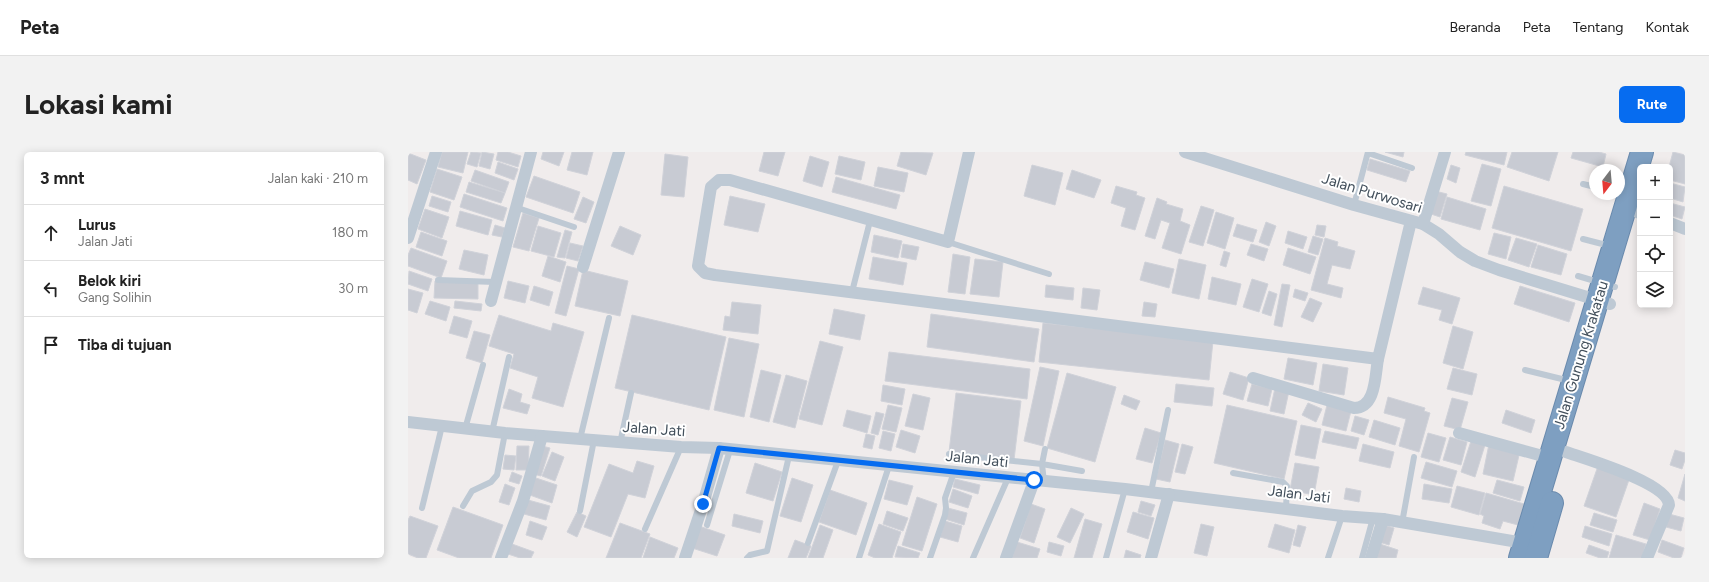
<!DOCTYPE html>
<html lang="id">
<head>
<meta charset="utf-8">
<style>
	body { margin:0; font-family:Figtree,sans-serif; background:#f2f2f2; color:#222 }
	.controls { position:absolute; right:12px; top:12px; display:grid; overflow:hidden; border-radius:6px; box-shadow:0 2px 10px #0003 }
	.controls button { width:36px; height:36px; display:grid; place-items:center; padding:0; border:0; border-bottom:1px solid #e0e0e0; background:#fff; color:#222; font:20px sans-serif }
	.compass { position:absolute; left:1181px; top:12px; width:36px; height:36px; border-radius:50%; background:#fff; box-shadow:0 2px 10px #0003; rotate:196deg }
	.stop { position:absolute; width:12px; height:12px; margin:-9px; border:3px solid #066cf0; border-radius:50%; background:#fff }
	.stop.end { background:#066cf0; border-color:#fff; box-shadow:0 1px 4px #0008 }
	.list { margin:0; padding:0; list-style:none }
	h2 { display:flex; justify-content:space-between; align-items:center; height:52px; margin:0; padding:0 16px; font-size:17px }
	h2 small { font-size:13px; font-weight:400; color:#767676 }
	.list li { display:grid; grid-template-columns:26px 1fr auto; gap:12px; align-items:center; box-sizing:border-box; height:56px; padding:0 16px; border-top:1px solid #e0e0e0 }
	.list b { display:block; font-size:15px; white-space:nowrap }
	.list p { margin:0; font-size:13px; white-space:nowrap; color:#767676 }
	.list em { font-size:13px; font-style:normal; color:#767676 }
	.icon { flex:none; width:22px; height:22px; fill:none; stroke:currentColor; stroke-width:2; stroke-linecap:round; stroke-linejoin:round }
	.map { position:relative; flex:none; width:1277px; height:406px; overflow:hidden; border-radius:6px }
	header { display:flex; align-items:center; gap:24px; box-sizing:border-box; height:56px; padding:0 20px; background:#fff; border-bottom:1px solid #e0e0e0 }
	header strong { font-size:19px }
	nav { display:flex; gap:22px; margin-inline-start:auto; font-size:14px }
	.intro { display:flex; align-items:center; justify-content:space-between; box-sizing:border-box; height:96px; padding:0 24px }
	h1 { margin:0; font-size:28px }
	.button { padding:10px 18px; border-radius:6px; background:#066cf0; color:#fff; font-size:14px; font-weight:700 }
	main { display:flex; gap:24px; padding:0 24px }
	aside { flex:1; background:#fff; border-radius:6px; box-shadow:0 2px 10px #0003 }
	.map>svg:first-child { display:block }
	.building { fill:#c8cbd3; stroke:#d0d2d9 }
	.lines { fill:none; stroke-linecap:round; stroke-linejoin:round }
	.highway-casing { stroke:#6a8aad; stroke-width:24 }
	.lane { stroke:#bec9d4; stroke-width:6 }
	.street { stroke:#bec9d4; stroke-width:12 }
	.highway { stroke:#7e9fc1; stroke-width:22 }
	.route { stroke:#066cf0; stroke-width:5 }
	.labels { text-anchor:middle; stroke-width:4; stroke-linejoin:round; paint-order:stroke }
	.street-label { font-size:15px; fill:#43505c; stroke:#fff }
</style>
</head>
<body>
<header>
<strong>Peta</strong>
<nav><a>Beranda</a><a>Peta</a><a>Tentang</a><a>Kontak</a></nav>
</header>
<div class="intro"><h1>Lokasi kami</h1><a class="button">Rute</a></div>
<main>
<aside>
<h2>3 mnt<small>Jalan kaki · 210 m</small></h2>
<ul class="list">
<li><svg class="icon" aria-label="ahead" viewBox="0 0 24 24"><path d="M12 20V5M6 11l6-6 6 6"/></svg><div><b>Lurus</b><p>Jalan Jati</p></div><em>180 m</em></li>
<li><svg class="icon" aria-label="left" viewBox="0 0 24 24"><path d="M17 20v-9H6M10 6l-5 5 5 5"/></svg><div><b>Belok kiri</b><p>Gang Solihin</p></div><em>30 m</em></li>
<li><svg class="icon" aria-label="arrive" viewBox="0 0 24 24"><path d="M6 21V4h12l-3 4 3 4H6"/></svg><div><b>Tiba di tujuan</b></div></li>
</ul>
</aside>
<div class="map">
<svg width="1277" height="406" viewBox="0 0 1277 406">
	<rect width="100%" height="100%" fill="#f0ecec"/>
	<g class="building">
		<polygon points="34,0 60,0 55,21 30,15"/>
		<polygon points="63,0 73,1 69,15 59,12"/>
		<polygon points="74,0 86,2 82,17 71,14"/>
		<polygon points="90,0 100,0 113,4 110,15 88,8"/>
		<polygon points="135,0 156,0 151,14 133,7"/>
		<polygon points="164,0 185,0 179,23 159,18"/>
		<polygon points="356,0 377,0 370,24 351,19"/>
		<polygon points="493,0 525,1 518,23 489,14"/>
		<polygon points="977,0 996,0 995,5"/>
		<polygon points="1058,0 1099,0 1096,13 1057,3"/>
		<polygon points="1104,0 1150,0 1141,29 1099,15"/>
		<polygon points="1165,0 1191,0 1198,2 1195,15 1163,6"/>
		<polygon points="1265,0 1277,3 1277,32 1262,28 1262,15 1261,15"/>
		<polygon points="0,1 18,8 9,32 0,28"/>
		<polygon points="257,2 280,5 276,45 253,43"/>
		<polygon points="402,4 421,10 414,35 395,29"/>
		<polygon points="431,4 457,10 453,28 427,22"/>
		<polygon points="962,7 1002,19 998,30 959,18"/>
		<polygon points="90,10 110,17 106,28 87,21"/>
		<polygon points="1074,12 1093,17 1083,54 1063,49"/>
		<polygon points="624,13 655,21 647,53 616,44"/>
		<polygon points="1043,13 1052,16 1048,31 1039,27"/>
		<polygon points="470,15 500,21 496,40 466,34"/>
		<polygon points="29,17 54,25 46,48 22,40"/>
		<polygon points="67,18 101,30 97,41 63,29"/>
		<polygon points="664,18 693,28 686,46 658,37"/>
		<polygon points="126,24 172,40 165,61 118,45"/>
		<polygon points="428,25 492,43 488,57 424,40"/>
		<polygon points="61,30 97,41 93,51 58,40"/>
		<polygon points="1262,31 1277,35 1275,50 1262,46"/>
		<polygon points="708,34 729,40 728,43 737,46 727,78 713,74 718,56 703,51"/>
		<polygon points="1096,34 1175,57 1163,99 1084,76"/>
		<polygon points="1027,39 1039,42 1032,65 1020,61"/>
		<polygon points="56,42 99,56 95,69 52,55"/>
		<polygon points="24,44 43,50 40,60 21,54"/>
		<polygon points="322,44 357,52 350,80 316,73"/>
		<polygon points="175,45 186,50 178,71 166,67"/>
		<polygon points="1039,45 1078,57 1072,78 1033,67"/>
		<polygon points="749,46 759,50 758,52 775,57 772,69 782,73 773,102 754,96 762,71 753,68 747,87 737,84"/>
		<polygon points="1262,51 1277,55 1274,67 1262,63"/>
		<polygon points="793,54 806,58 795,94 781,90"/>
		<polygon points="17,57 41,65 34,86 10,77"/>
		<polygon points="52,59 84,68 80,83 48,74"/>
		<polygon points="808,60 826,66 817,97 799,91"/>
		<polygon points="115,61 131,66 121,99 105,95"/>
		<polygon points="858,70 868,74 861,94 851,90"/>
		<polygon points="829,72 849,78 845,90 825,84"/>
		<polygon points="87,73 97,76 94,85 84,83"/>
		<polygon points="909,73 918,74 916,85 907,83"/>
		<polygon points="130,74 153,81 146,105 123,99"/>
		<polygon points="212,74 233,83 225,103 203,94"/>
		<polygon points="157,78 164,80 157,106 149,105"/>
		<polygon points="880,79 899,85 895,97 877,91"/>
		<polygon points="13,80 39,89 34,104 8,95"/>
		<polygon points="1086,81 1103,85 1098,107 1080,102"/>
		<polygon points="466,83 494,89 490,106 463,100"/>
		<polygon points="905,84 915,87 910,103 900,100"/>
		<polygon points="917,86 930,90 929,94 947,99 942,117 924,113 919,132 935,136 933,146 903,138"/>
		<polygon points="1108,86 1129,92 1121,115 1100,108"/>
		<polygon points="162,91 175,94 170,109 158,106"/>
		<polygon points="495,92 511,95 508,108 493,105"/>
		<polygon points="843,92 860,97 856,109 839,103"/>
		<polygon points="1130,93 1159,102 1153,123 1123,115"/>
		<polygon points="3,96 39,109 33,126 0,114 0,103"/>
		<polygon points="880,96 908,105 902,122 875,113"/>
		<polygon points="56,98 80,103 76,123 51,117"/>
		<polygon points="816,99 822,101 818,115 812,113"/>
		<polygon points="545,102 562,105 557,142 540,140"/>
		<polygon points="140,104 158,110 152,130 134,124"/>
		<polygon points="465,105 499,111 495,133 461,127"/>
		<polygon points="567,107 595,110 591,145 562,142"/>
		<polygon points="771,107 798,113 791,147 764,141"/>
		<polygon points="737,110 766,117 761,136 732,128"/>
		<polygon points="159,114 171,117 158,164 147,161"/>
		<polygon points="175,118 220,129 212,164 167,154"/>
		<polygon points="1,119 24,127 20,139 0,132"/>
		<polygon points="804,125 833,132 828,153 800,147"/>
		<polygon points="844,127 860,132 851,160 835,155"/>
		<polygon points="27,129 70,131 70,147 26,146"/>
		<polygon points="100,129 121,134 117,151 96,146"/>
		<polygon points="874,132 882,133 874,175 866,173"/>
		<polygon points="638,133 666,136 665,148 637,145"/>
		<polygon points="126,134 145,140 141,154 122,148"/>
		<polygon points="1112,134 1167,151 1161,170 1106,152"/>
		<polygon points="1015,135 1052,146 1044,172 1031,168 1034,158 1010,152"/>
		<polygon points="675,136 692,138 689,158 673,156"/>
		<polygon points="0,137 15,141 9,161 0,158"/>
		<polygon points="887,137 900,141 897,149 885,145"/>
		<polygon points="861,139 869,142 863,164 854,161"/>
		<polygon points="902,146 914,151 905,170 893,165"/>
		<polygon points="22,149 42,155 38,169 17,162"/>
		<polygon points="47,149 74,152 73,159 46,156"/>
		<polygon points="324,150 353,153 350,182 315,178 317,164 322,165"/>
		<polygon points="736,150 749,152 747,165 734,164"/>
		<polygon points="426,157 457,163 452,188 421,182"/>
		<polygon points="523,162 631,177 626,210 519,195"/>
		<polygon points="91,163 143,179 145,171 176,180 155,255 124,246 130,225 102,216 106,202 81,194"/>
		<polygon points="224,163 318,185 301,258 207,236"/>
		<polygon points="46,164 64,169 59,186 41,181"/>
		<polygon points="635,171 805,189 801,228 631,210"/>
		<polygon points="1045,174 1065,180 1055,217 1035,211"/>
		<polygon points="66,179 82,183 74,211 58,206"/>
		<polygon points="321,186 351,192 336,265 306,258"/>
		<polygon points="412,189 435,195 414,273 391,267"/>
		<polygon points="481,200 622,217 619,247 477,229"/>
		<polygon points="880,206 909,211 905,233 876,227"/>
		<polygon points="915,212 940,216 936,243 911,239"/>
		<polygon points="632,215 651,219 635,294 616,289"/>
		<polygon points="1045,216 1069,222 1064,243 1039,237"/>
		<polygon points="353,218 373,223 361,270 342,265"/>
		<polygon points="822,220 841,226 835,248 815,242"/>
		<polygon points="659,221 708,235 687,310 639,296"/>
		<polygon points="378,223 399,229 387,276 365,270"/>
		<polygon points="768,232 806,236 804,254 766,250"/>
		<polygon points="844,232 864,237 860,254 839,249"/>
		<polygon points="475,233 497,237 494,253 473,249"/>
		<polygon points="867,236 881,239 876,262 862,259"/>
		<polygon points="101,237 114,242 112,250 122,253 119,262 95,256"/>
		<polygon points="548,241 613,249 606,308 541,300"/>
		<polygon points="505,242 522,246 515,278 497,274"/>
		<polygon points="716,243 732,249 728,258 713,252"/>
		<polygon points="980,245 1017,256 1016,259 1022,261 1011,300 991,294 998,267 976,261"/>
		<polygon points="1044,246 1060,250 1052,278 1036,274"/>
		<polygon points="900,251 914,257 908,270 894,263"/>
		<polygon points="480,253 494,256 488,280 474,277"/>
		<polygon points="819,253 889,269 876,327 806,311"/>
		<polygon points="919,253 943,259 938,279 914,273"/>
		<polygon points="439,258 463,264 459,281 435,274"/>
		<polygon points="1098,258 1127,268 1123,281 1094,271"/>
		<polygon points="468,260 476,262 470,283 463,281"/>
		<polygon points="947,264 961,268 956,283 943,279"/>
		<polygon points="966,268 992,276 987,293 961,285"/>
		<polygon points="893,273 913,277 907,307 887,303"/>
		<polygon points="737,276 753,281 744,311 728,307"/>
		<polygon points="493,278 512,284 507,301 488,295"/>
		<polygon points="475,279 487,282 483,299 471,296"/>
		<polygon points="917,279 951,286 948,297 914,290"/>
		<polygon points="1020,281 1038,286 1031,310 1013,305"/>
		<polygon points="458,282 467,284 464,297 455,295"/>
		<polygon points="1042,285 1059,290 1053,313 1035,308"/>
		<polygon points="757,288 771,292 762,330 748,327"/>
		<polygon points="1063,289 1077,293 1067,325 1053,320"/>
		<polygon points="774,292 785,295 777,322 767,320"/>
		<polygon points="955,292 986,300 982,316 951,309"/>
		<polygon points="1081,292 1112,299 1105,329 1075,322"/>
		<polygon points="109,294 121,294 120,318 108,318"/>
		<polygon points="134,294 142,296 133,324 125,322"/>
		<polygon points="1267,298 1277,301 1277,308 1274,317 1262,313"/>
		<polygon points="144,300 156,305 147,329 134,324"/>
		<polygon points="97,303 108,304 106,318 95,317"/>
		<polygon points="229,309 246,314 237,346 220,342 203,385 176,375 201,312 225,321"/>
		<polygon points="1018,310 1049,319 1044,335 1013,326"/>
		<polygon points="347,311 374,320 365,349 338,341"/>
		<polygon points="887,311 911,315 906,343 882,338"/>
		<polygon points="1190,314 1222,325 1208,365 1176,354"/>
		<polygon points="104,320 114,324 111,332 101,329"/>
		<polygon points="1277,322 1277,349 1270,346"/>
		<polygon points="125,325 149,333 144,351 119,342"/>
		<polygon points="384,326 405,333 393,370 372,364"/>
		<polygon points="547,327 572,333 570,342 545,335"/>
		<polygon points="481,328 505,334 499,353 476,347"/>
		<polygon points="1089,328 1116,335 1112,349 1085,341"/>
		<polygon points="97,332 107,336 101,353 91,350"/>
		<polygon points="1016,332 1044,337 1041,351 1014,347"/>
		<polygon points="1049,334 1077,341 1071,363 1043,355"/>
		<polygon points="938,336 953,339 951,350 936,347"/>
		<polygon points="545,337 564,344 560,356 541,350"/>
		<polygon points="422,338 459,351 448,383 411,370"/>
		<polygon points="1078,341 1116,352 1110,373 1095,369 1092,377 1074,371 1076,364 1072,362"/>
		<polygon points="509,345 529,352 514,399 494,393"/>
		<polygon points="120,348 142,354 138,368 116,362"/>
		<polygon points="733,349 747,353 743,364 730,360"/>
		<polygon points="1236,351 1252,357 1242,388 1225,383"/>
		<polygon points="623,352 637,357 626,391 612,386"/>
		<polygon points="45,355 95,373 83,406 51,406 29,398"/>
		<polygon points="540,356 559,361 556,373 537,367"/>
		<polygon points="663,356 676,362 662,391 649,385"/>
		<polygon points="479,359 500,366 495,379 475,372"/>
		<polygon points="169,360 178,364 169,385 159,380"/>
		<polygon points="725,360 746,366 740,387 719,380"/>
		<polygon points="1186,361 1209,368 1205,380 1182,373"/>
		<polygon points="326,362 355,369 352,381 324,374"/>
		<polygon points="1261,362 1276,366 1273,379 1258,375"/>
		<polygon points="2,364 30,374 18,406 10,406 0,402 0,368"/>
		<polygon points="677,367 694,372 684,406 666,406"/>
		<polygon points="122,369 139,375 134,388 118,383"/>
		<polygon points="537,369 554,374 550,390 532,385"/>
		<polygon points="212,371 242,382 233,406 198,406"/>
		<polygon points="471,372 493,380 484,406 467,406 460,403"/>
		<polygon points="793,372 806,375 799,404 786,401"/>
		<polygon points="867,372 887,378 881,401 860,395"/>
		<polygon points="412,373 425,378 415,406 400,406"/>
		<polygon points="890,373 898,375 892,395 885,393"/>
		<polygon points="976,373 986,376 981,393 971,390"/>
		<polygon points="291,374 317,383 309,404 284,396"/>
		<polygon points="1177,374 1204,382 1201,394 1174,385"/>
		<polygon points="1208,383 1238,392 1234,406 1201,406"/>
		<polygon points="242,385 270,396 266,406 235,406"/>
		<polygon points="387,388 403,394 398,406 380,406"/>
		<polygon points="1254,388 1276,396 1273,406 1266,406 1250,400"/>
		<polygon points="609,390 632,397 629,406 604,406"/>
		<polygon points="641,390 656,394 653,404 639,400"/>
		<polygon points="104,392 126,400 123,406 112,406 100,402"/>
		<polygon points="972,392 990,398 988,406 967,406"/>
		<polygon points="1181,393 1201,400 1199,406 1192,406 1178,401"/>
		<polygon points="490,394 512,401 510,406 487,405"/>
		<polygon points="718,398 733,403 732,406 716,406"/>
	</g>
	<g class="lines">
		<defs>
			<g id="highway">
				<polyline points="1112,406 1234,0"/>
				<polyline points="1128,406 1144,351"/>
			</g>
		</defs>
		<use href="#highway" class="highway-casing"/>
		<g class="lane">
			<polyline points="960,1 1004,16"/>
			<polyline points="1175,32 1187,35"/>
			<polyline points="946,53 960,0"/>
			<polyline points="107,55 166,75"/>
			<polyline points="1175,87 1202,94"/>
			<polyline points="540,90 641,122"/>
			<polyline points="1170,124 1207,135"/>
			<polyline points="30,128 87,130"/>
			<polyline points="444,140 462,69"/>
			<polyline points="1117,218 1162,229"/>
			<polyline points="57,277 75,213"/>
			<polyline points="84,280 101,205"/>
			<polyline points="172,287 201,166"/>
			<polyline points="212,291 223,241"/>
			<polyline points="637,297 634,312 674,319"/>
			<polyline points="541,302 634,312 636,330"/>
			<polyline points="825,321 875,330 879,334 878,357"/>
			<polyline points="743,340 760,258"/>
			<polyline points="55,354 64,339 83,330 89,323 97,281"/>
			<polyline points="14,356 34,274"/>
			<polyline points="172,359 186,288"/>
			<polyline points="994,371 1006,305"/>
			<polyline points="299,373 322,298"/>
			<polyline points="237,377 273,295"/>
			<polyline points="400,391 430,309"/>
			<polyline points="339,406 342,403 359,399 381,304"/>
			<polyline points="451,406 481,314"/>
			<polyline points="522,406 537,363 538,356 537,346 546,320"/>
			<polyline points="565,406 600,326"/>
			<polyline points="698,406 717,337"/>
			<polyline points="920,406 934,364"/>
			<polyline points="954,406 965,366"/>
		</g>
		<g class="street">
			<polyline points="561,0 540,90 322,28 311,28 303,35 290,114 297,121 307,123 970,207 1003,69"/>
			<polyline points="777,0 946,53 1015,72 1031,82 1052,100 1067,109 1091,118 1202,152"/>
			<polyline points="1229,60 1232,61"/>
			<polyline points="1262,71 1277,77"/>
			<polyline points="1015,72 1037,0"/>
			<polyline points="0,86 28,0"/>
			<polyline points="175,115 211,0"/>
			<polyline points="83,149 123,0"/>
			<path d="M 845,226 L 946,256 C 968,256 967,224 970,207"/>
			<polyline points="0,270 97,281 273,295 311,296 717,337 934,364 975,367 1122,392"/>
			<polyline points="1051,281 1142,306"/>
			<path d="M 1158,300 C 1178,307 1260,331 1261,353 L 1239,406"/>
			<polyline points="93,406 115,349 134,284"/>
			<polyline points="277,406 295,352 311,296"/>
			<polyline points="598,406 626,329"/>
			<polyline points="743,406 761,342"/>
			<polyline points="963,406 975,367"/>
		</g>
		<use href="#highway" class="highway"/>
	</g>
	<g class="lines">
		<polyline class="route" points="295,352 311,296 626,328"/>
	</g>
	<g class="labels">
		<g class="street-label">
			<text transform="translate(964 41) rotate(17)" y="5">Jalan Purwosari</text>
			<text transform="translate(1173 203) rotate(-73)" y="5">Jalan Gunung Krakatau</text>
			<text transform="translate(246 277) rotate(4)" y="5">Jalan Jati</text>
			<text transform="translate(569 307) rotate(6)" y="5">Jalan Jati</text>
			<text transform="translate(891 342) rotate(7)" y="5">Jalan Jati</text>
		</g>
	</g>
</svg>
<div class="controls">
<button>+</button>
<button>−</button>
<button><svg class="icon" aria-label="locate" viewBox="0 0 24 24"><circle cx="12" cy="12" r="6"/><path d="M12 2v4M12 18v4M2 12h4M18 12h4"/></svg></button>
<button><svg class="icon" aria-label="layers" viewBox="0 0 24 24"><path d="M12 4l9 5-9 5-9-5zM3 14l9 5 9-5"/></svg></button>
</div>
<svg class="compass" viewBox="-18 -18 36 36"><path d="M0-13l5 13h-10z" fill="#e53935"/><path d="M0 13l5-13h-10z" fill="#767676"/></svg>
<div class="stop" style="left:626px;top:328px"></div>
<div class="stop end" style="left:295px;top:352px"></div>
</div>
</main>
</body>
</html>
